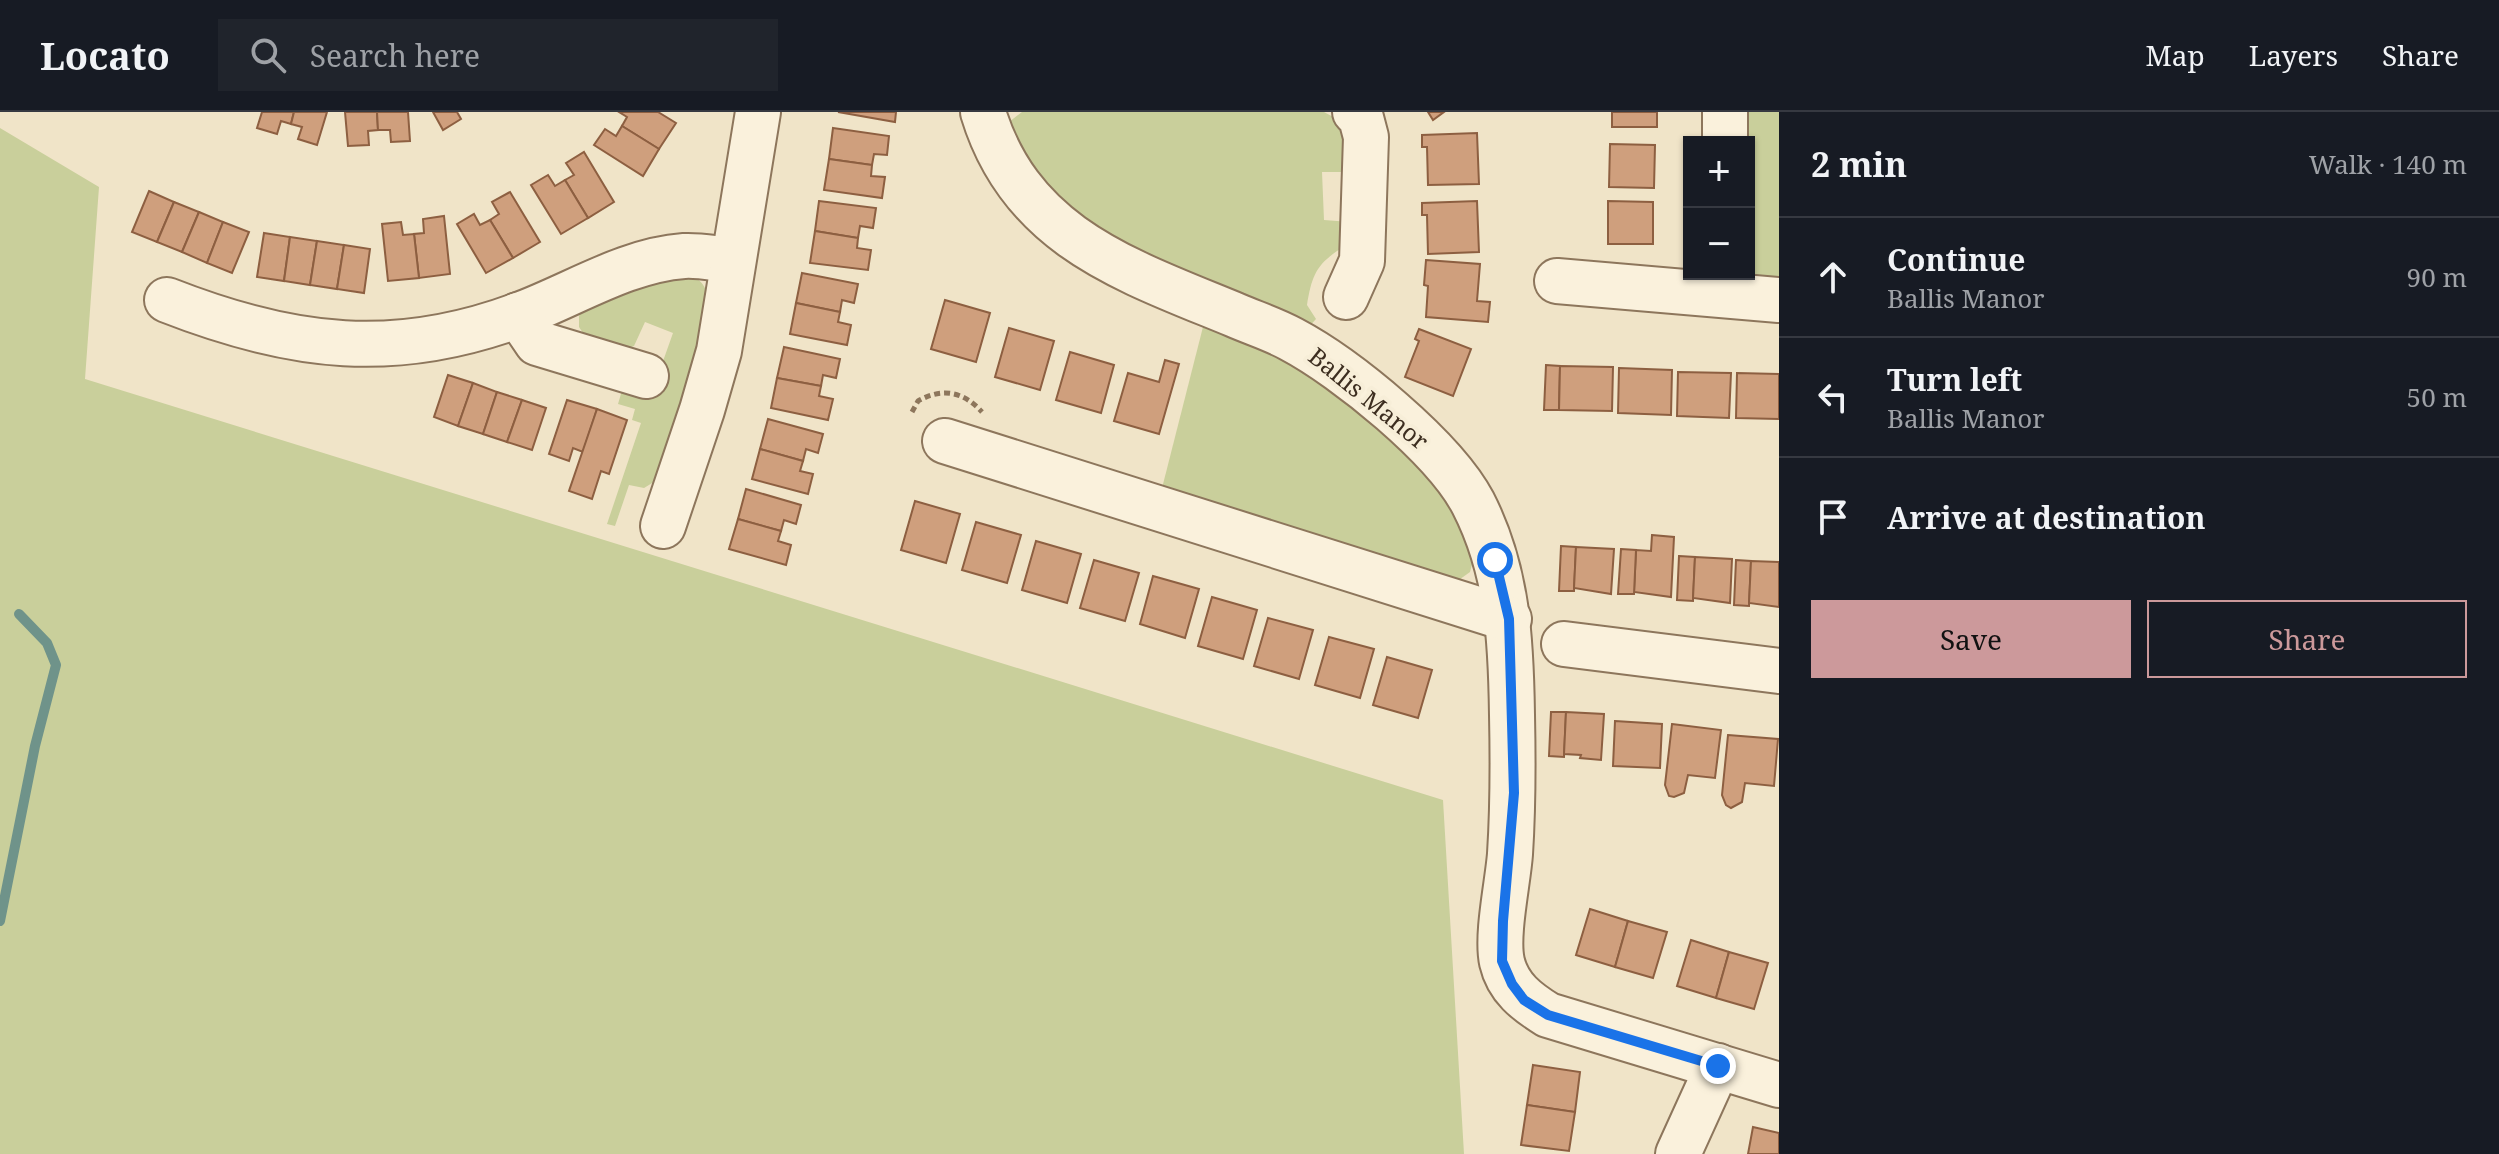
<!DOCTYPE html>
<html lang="en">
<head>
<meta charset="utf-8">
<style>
	body { margin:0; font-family:"Noto Serif",serif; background:#20242c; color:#f1f3f6 }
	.controls { position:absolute; right:24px; top:24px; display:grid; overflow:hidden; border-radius:0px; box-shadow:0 2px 6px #0004 }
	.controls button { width:72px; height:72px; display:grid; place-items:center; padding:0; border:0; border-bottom:2px solid #363941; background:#171b24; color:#f1f3f6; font:40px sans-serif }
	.stop { position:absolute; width:24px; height:24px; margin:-18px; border:6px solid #1a73e8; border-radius:50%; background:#fff }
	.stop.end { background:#1a73e8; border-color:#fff; box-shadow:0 2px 8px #0008 }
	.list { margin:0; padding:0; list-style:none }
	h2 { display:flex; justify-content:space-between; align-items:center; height:104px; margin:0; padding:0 32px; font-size:34px }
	h2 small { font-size:26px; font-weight:400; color:#9ea1a6 }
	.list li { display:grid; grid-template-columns:52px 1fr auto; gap:24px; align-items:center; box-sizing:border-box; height:120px; padding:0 32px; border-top:2px solid #363941 }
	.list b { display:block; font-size:30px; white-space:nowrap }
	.list p { margin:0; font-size:26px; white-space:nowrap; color:#9ea1a6 }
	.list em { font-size:26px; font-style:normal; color:#9ea1a6 }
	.actions { display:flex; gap:16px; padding:24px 32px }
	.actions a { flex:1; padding:18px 0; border:2px solid #cc999b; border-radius:0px; text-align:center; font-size:28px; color:#cc999b }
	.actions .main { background:#cc999b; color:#111 }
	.icon { flex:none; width:44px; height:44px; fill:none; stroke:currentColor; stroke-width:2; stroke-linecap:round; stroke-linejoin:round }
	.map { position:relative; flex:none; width:1779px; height:1042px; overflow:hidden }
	header { display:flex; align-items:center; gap:48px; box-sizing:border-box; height:112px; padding:0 40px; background:#171b24; border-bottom:2px solid #363941 }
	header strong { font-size:38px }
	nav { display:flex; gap:44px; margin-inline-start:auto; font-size:28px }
	.search { width:560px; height:72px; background:#20242c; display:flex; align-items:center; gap:20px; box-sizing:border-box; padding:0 28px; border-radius:0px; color:#9ea1a6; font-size:30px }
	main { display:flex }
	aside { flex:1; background:#171b24 }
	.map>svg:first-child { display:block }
	.green { fill:#c9cf9b }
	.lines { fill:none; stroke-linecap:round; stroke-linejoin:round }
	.stream { stroke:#6f938a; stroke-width:10 }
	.building { fill:#cf9f7d; stroke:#8d5f41; stroke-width:2 }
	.minor-casing { stroke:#8d765c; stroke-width:48 }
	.path { stroke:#8d765c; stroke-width:5; stroke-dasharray:6 4; stroke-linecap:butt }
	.minor { stroke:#faf1dc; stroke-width:44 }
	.route { stroke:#1a73e8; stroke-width:10 }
	.labels { text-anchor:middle; stroke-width:8; stroke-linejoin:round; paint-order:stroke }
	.street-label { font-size:24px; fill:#3d2e20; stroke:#f7eed8 }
</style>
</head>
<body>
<header>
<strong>Locato</strong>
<div class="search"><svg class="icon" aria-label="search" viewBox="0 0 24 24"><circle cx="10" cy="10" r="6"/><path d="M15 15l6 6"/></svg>Search here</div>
<nav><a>Map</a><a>Layers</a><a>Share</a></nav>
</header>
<main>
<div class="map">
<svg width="1779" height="1042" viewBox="0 0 1779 1042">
	<rect width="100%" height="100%" fill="#f0e4c8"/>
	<g class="green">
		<path d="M 1022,0 L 1324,0 L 1348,13 L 1351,60 L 1322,60 L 1324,108 L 1350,110 L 1345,134 C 1317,151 1312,162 1307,193 L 1316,207 L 1305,219 L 1118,137 L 1026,58 L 1009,10 Z"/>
		<polygon points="1744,0 1779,0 1779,170 1745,167 1744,162 1749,162 1749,30 1743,30"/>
		<polygon points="0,16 99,75 85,267 1443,688 1464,1042 0,1042"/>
		<path d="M 668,158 C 700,163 706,168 712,200 L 662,365 L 644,376 L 629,373 L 615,414 L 607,412 L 641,311 L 632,308 L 635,297 L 618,292 L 623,275 L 651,283 L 673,221 L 645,210 L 634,234 L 622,238 L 585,224 L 579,215 L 579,204 L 585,191 Z"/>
		<polygon points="1205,207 1324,266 1443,374 1474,445 1470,460 1449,475 1160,384"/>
	</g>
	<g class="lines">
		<polyline class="stream" points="0,809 35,634 56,553 47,531 19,502"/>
	</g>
	<g class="building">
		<polygon points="262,0 294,0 291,12 281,9 277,22 257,16"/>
		<polygon points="294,0 327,0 317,33 298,27 302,15 291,12"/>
		<polygon points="345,0 377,0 378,18 368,19 369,33 348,34"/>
		<polygon points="377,0 408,0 410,29 391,30 390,18 378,18"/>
		<polygon points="433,0 457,0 461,7 443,18"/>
		<polygon points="619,0 658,0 676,11 659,37 622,14 627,5"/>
		<polygon points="838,0 896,0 895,10"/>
		<polygon points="1428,0 1444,0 1433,8"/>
		<rect x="1612" y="0" width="45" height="15"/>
		<polygon points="622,14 659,37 643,64 594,33 605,17 616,24"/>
		<polygon points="833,16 889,24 887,43 874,42 872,53 829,47"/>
		<polygon points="1477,21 1479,72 1428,73 1427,35 1422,35 1422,23"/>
		<polygon points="1610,32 1655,33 1654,76 1609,75"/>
		<polygon points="584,40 614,90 588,106 565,68 574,63 566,51"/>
		<polygon points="829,47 872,53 871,64 885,65 882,86 824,78"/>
		<polygon points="548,63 555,74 565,68 588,106 561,122 531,73"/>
		<polygon points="149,79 174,90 157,130 132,120"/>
		<polygon points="510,80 540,130 513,146 490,108 499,102 492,90"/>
		<polygon points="819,89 876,96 873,116 860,114 858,126 815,119"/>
		<polygon points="1477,89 1479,140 1428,142 1427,103 1422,103 1422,91"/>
		<polygon points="1608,89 1653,90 1653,132 1608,132"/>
		<polygon points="174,90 199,100 182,140 157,130"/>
		<polygon points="199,100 223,110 207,151 182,140"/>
		<polygon points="474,102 480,113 490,108 513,146 486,161 457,112"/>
		<polygon points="444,104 450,162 419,166 414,122 424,121 423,107"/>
		<polygon points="223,110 249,120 232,161 207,151"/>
		<polygon points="401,110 403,123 414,122 419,166 388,169 382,112"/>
		<polygon points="815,119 858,126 857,136 871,138 868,158 810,151"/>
		<polygon points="264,121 290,125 284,169 257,165"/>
		<polygon points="290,125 317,129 310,173 284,169"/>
		<polygon points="317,129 344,133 337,177 310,173"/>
		<polygon points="344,133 370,137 364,181 337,177"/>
		<polygon points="1426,148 1480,152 1477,189 1490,190 1488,210 1426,205 1428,174 1424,173"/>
		<polygon points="802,161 858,172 854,191 842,188 840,200 796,191"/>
		<polygon points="945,188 990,201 976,250 931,237"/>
		<polygon points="796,191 840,200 838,210 851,213 847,233 790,222"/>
		<polygon points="1009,216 1054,229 1040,278 995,265"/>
		<polygon points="1419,217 1471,237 1453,284 1405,265 1419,229 1415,227"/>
		<polygon points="784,235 840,247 836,266 823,263 821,274 777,266"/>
		<polygon points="1070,240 1114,253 1101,301 1056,288"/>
		<polygon points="1165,248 1179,252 1159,322 1114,309 1128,261 1159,270"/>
		<polygon points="1546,253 1560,254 1559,298 1544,298"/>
		<polygon points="1560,254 1613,255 1612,299 1559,298"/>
		<polygon points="1619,256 1672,258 1671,303 1618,301"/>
		<polygon points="1678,260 1731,261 1729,306 1677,304"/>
		<polygon points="1737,261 1779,262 1779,307 1736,306"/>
		<polygon points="448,263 473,271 458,314 434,305"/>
		<polygon points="777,266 821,274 819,284 833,287 828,308 771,296"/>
		<polygon points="473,271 497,280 483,322 458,314"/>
		<polygon points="497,280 522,288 507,330 483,322"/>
		<polygon points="522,288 546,296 532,338 507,330"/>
		<polygon points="567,288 597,297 583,340 573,336 569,349 549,342"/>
		<polygon points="597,297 627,308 609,362 601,359 592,387 569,379"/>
		<polygon points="768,307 823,322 818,341 806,337 803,349 760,337"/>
		<polygon points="760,337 803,349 800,359 813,362 808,382 752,367"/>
		<polygon points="746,377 801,393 796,412 784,408 781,419 738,407"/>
		<polygon points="915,389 960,402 946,451 901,438"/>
		<polygon points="738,407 781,419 778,429 791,433 786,453 729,437"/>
		<polygon points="976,410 1021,423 1007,471 962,458"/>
		<polygon points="1652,423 1674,425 1671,485 1634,480 1636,438 1651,439"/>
		<polygon points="1036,429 1081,442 1067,491 1022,478"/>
		<polygon points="1561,434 1576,435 1574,479 1559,479"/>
		<polygon points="1576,435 1614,437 1611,482 1574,476"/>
		<polygon points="1621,437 1636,438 1634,482 1618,482"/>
		<polygon points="1679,444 1695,445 1693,489 1677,488"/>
		<polygon points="1695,445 1732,447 1730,491 1693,486"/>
		<polygon points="1094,448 1139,461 1125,509 1080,496"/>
		<polygon points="1736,448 1751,449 1749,494 1734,493"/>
		<polygon points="1751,449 1779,450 1779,495 1749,491"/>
		<polygon points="1153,464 1199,477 1185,526 1140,512"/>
		<polygon points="1212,485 1257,498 1243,547 1198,534"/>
		<polygon points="1268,506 1313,518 1299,567 1254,554"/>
		<polygon points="1329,525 1374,537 1360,586 1315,573"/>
		<polygon points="1387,545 1432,558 1418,606 1373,593"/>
		<polygon points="1551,600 1566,600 1564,645 1549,644"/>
		<polygon points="1566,600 1604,602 1601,648 1580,646 1581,643 1564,642"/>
		<polygon points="1615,609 1662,612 1660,656 1613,654"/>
		<polygon points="1672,612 1721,618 1715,666 1688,663 1684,681 1674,685 1669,684 1665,673"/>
		<polygon points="1728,623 1778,627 1774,674 1745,671 1742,690 1731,696 1726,693 1722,683"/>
		<polygon points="1590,797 1628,809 1615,855 1576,843"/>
		<polygon points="1628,809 1667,820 1653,866 1615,855"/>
		<polygon points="1691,828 1729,840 1716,886 1677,874"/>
		<polygon points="1729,840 1768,851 1754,897 1716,886"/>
		<polygon points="1533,953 1580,960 1575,1000 1527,993"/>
		<polygon points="1527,993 1575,1000 1569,1039 1521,1033"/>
		<polygon points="1753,1015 1779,1021 1779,1042 1748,1042"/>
	</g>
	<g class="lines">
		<defs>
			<g id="minor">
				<path d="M 983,0 C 1021,125 1126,158 1235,203 C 1253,211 1273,217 1291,227 C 1346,256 1444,336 1473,391 C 1508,459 1511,529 1512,603 C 1513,649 1513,695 1510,742 C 1508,770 1496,823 1502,850 C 1508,876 1527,890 1548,903 L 1779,973"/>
				<polyline points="1725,30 1725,0"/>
				<polyline points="1557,169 1779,188"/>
				<polyline points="1346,185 1362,149 1366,25 1361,6 1355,0"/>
				<path d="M 167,188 C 292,237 396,250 524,201 C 576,181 628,148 684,144 C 700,143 717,147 733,148"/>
				<polyline points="518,203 537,231 646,264"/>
				<polyline points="945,329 1509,507"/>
				<polyline points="663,414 702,298 719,239 758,0"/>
				<polyline points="1564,532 1779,559"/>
				<polyline points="1678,1042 1718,954"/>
			</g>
		</defs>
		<use href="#minor" class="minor-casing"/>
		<path class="path" d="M 912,300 L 918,289 C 943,275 964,280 982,300"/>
		<use href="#minor" class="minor"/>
	</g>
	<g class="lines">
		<polyline class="route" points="1495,448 1509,507 1514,681 1503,809 1502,849 1512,872 1524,888 1548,903 1718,954"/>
	</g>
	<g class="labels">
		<g class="street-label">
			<text transform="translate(1368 287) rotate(39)" y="8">Ballis Manor</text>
		</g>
	</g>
</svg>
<div class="controls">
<button>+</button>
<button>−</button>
</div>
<div class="stop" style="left:1495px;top:448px"></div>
<div class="stop end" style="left:1718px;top:954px"></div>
</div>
<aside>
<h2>2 min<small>Walk · 140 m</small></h2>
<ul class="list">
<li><svg class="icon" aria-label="ahead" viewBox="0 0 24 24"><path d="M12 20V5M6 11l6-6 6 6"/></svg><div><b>Continue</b><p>Ballis Manor</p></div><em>90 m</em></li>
<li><svg class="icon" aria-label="left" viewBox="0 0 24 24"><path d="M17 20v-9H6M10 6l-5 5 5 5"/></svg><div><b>Turn left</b><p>Ballis Manor</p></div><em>50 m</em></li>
<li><svg class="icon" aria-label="arrive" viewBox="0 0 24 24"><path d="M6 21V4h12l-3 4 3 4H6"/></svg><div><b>Arrive at destination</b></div></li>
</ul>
<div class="actions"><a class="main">Save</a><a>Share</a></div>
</aside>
</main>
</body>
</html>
